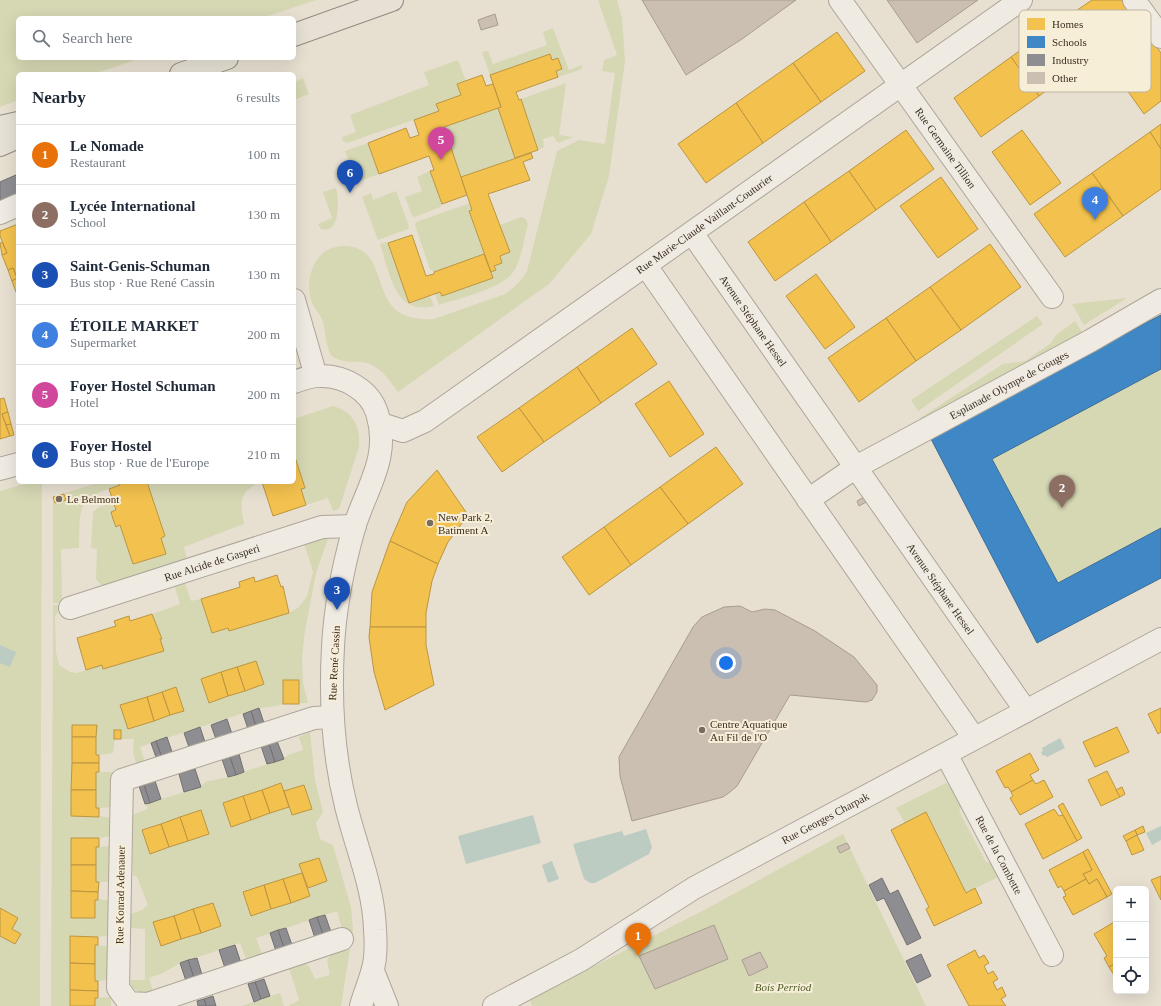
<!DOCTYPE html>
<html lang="en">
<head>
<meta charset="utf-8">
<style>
	body { margin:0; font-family:"Times New Roman",serif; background:#f2f2f3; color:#1f2937 }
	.controls { position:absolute; right:12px; bottom:12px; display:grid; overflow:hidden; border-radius:6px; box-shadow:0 4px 16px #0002 }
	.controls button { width:36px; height:36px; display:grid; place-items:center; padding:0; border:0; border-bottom:1px solid #e0e1e3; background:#fff; color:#1f2937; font:20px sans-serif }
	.you { position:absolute; left:726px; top:663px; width:14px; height:14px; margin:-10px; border:3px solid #fff; border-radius:50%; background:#1a73e8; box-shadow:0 0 0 6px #1a73e833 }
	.badge { display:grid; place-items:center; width:26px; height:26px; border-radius:50%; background:#786c5e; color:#fff; font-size:13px; font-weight:700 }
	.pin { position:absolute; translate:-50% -33px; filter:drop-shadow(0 1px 2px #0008) }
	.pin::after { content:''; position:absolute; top:21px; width:14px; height:12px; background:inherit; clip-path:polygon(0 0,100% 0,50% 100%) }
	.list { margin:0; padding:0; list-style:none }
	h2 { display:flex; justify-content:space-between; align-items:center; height:52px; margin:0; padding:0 16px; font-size:17px }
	h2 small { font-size:13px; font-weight:400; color:#747a83 }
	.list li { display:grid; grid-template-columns:26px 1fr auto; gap:12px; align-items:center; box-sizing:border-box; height:60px; padding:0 16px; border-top:1px solid #e0e1e3 }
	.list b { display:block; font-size:15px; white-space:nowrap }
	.list p { margin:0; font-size:13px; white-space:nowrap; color:#747a83 }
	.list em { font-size:13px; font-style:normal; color:#747a83 }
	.icon { flex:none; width:22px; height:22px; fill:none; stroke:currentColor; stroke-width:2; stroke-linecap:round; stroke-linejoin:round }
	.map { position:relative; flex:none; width:1161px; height:1006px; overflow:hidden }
	.search { position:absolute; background:#fff; box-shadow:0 4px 16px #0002; left:16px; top:16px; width:280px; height:44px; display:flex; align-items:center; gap:10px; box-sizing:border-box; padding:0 14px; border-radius:6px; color:#747a83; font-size:15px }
	.panel { position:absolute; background:#fff; box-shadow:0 4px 16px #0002; left:16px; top:72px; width:280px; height:412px; border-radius:6px }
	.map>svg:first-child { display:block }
	.green { fill:#d6d7b3 }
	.water { fill:#bcccc2 }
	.homes { fill:#f2c14e; stroke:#bc9540 }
	.schools { fill:#3f88c5; stroke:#3e6d94 }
	.industry { fill:#8d8d92; stroke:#757070 }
	.building { fill:#cbbfb2; stroke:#a89c90 }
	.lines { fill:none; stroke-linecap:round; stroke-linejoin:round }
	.street-casing { stroke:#ada599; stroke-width:24 }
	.primary-casing { stroke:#928b80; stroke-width:24 }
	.street { stroke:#efebe3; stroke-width:22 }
	.primary { stroke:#e6e1d4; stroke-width:22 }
	.poi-dot { fill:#786c5e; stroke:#f7eed8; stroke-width:1.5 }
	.labels { text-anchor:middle; stroke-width:4; stroke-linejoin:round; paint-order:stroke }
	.street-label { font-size:11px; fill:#3d2e20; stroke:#f7eed8 }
	.poi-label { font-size:11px; fill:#3d2e20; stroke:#f7eed8; text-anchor:start }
	.park-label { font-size:11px; font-style:italic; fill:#4d5a26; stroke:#f7eed8 }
	.key { fill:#f7eed8; stroke:#bfb4a1; stroke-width:1 }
	.key-label { font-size:11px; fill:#3d2e20 }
</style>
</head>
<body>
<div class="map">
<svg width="1161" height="1006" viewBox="0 0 1161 1006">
	<rect width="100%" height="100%" fill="#e7e0d1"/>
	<g class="green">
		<polygon points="0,0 316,0 262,18 18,18 18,58 141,58 94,74 18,74 18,100 0,107"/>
		<path d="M 598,0 L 617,0 L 622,18 L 625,61 L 609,176 L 591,234 L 549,284 L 398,392 C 390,381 382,369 370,364 C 357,359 347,366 332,356 C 327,352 325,329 323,322 C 321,315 315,310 312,303 C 306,286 309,266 323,253 C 329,248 337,246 345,246 C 381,247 375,286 392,306 C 402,318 419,320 434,319 L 505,294 C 515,287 521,281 527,271 L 557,151 L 579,140 L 605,144 L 615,73 L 602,71 L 604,60 L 617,55 Z"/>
		<polygon points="553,28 569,70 582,65 582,69 558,77 556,71 562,69 558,58 552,60 550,54 490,75 482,52 488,51 493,64 547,45 543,32"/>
		<polygon points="458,60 466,81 457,84 461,95 436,104 439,111 347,143 343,141 342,137 356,132 350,115 429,85 424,72"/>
		<polygon points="303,78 309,94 294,100 294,82"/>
		<polygon points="566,83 559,135 573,137 558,143 553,136 543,139 544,147 538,150 521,99"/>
		<polygon points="498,108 515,158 461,177 444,127"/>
		<polygon points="368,143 379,174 357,182 345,151"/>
		<polygon points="430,171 442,204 440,207 415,217 412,216 405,197 422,191 417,177"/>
		<path d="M 336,188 C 339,199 341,235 321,229 L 318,224 L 332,218 L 323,192 Z"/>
		<polygon points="396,191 409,227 408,229 378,240 362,197 371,193 373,200"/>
		<polygon points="470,203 472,210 469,211 484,254 434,272 430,269 415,225 416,222"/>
		<path d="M 521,217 L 525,218 L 528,224 C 524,239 522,258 514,271 C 502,289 459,298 439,305 L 435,294 L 440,292 L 442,296 L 496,270 L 494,266 L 502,263 L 500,256 L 510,252 L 500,225 Z"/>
		<path d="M 386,242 L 388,243 L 409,303 L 430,296 L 434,306 C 394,316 390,273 380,244 Z"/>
		<polygon points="1127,298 1084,325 1072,304"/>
		<polygon points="1037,316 1043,324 918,411 911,400"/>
		<polygon points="1075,321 1084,335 923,422 920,418 1003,364 1025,361 1051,343 1055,336"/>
		<polygon points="1161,369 1161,528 1058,583 992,459"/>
		<path d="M 333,406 C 353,412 361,426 359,447 L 339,509 L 333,511 L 328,498 L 306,505 L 301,489 L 305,488 L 294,454 L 294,419 Z"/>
		<polygon points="30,482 42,482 40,1006 0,1006 0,491"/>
		<path d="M 100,482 L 121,482 L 120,483 L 120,485 C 76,499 80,505 79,548 L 61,549 L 62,603 L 53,603 L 53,497 Z"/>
		<path d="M 147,482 L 260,482 C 238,492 240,503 244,524 L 184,547 L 187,559 L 104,588 L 96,579 L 97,549 L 91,548 L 93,512 L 99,507 L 113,502 C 116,511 113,518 116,527 L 120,525 L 133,564 L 166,554 L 161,538 L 165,536 Z"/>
		<polygon points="329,536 316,573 305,631 302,657 303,683 308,703 283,704 277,706 259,708 151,743 140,747 146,765 136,763 133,753 134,739 115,739 113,753 99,755 99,772 113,772 113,807 99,808 99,816 112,818 112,836 99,838 99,847 112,846 112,882 99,882 98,899 112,901 112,935 98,937 98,945 112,947 111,980 98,981 98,998 111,997 111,1006 51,1006 53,605 62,605 55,616 56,652 59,665 70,672 77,673 102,665 104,669 163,651 160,639 162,638 152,614 180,604 174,584 184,581 191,601 201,599 212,633 228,628 229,631 289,613 299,607 307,596 313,572 304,543"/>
		<polygon points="310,732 315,780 323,812 316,823 320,839 333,845 351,907 353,930 341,1006 288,1006 299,1000 289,968 303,963 309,966 315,979 330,975 327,960 333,951 347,947 337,911 256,938 262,954 246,959 240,943 180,963 163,973 149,978 153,992 141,994 132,987 130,980 145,980 145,929 131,928 131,914 142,910 148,905 137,877 133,875 132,815 148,809 145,804 201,787 205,782 228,777 283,759 288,755 303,750 299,737"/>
		<polygon points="946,783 951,786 962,804 959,811 986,862 996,864 1002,875 966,893 927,813 905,823 896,808"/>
		<polygon points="843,834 926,1006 532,1006 530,999 706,909"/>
		<polygon points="280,993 284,1006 241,1006"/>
	</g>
	<g class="water">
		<polygon points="0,645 16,652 10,667 0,663"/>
		<polygon points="1060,738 1065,748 1047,757 1045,755 1043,756 1041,752 1043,751 1042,748"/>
		<polygon points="533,815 541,843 466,864 458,836"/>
		<polygon points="1161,826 1161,840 1152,845 1146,833"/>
		<polygon points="646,829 652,847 649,854 595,883 590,883 584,879 573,844 622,831 624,836"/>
		<polygon points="552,861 559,879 548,883 542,865"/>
	</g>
	<g class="homes">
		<polygon points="1092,0 1123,0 1140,24 1079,67 1054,26"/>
		<polygon points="1054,26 1079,67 1039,96 1011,57"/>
		<polygon points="837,32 865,71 821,102 793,63"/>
		<polygon points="1147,33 1161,53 1161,101 1144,114 1107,62"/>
		<polygon points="550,54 552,60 558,58 562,69 556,71 558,77 516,92 519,100 521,99 538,150 515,158 498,108 501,107 490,75"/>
		<polygon points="1011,57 1039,96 981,137 954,98"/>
		<polygon points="793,63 821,102 763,143 736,103"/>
		<polygon points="482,75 486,86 493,84 501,107 444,127 467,195 442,204 430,171 434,170 429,156 379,174 368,143 406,128 410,138 419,135 414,120 439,111 436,104 461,95 457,84"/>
		<polygon points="736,103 763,143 706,183 678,144"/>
		<polygon points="1161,124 1161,149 1150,132"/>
		<polygon points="906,130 934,169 876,210 849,171"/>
		<polygon points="1022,130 1061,183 1030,205 992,152"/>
		<polygon points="1150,132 1161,149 1161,189 1123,216 1092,173"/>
		<polygon points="531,153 533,158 523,162 530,180 488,194 510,252 500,256 502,263 494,266 496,270 491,272 469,211 472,210 461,177"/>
		<polygon points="849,171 876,210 831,242 804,202"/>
		<polygon points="1092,173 1123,216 1065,257 1034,214"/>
		<polygon points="941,177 978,229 938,258 900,206"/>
		<polygon points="804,202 831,242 775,281 748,242"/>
		<polygon points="18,224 18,280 13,268 8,270 2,255 7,253 0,236 0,231"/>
		<polygon points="412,235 426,276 434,274 434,272 484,254 493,278 442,296 440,292 409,303 388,243"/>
		<polygon points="2,242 7,253 2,255 0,243"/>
		<polygon points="990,244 1021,287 961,330 930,287"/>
		<polygon points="13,268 17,278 12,281 8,270"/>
		<polygon points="816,274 855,327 825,349 786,296"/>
		<polygon points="17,278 18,291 16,292 12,281"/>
		<polygon points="930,287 961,330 916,361 886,318"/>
		<polygon points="886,318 916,361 859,402 828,358"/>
		<polygon points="632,328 657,364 601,403 577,367"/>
		<polygon points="577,367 601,403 544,442 519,408"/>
		<polygon points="669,381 704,434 670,457 635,404"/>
		<polygon points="4,398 8,412 2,414 10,436 0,439 0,399"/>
		<polygon points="519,408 544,442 502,472 477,437"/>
		<polygon points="8,412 11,424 6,425 2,414"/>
		<polygon points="11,424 14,435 10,436 6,425"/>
		<polygon points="716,447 743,484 688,524 660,487"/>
		<polygon points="294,454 305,488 301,489 306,505 273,516 262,482 294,482"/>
		<polygon points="437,470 468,515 448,542 438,564 390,541 407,502"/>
		<polygon points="147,482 165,536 161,538 166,554 133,564 120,525 116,527 113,519 111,512 116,510 109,489 120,485 119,483 121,482"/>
		<polygon points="660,487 688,524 631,565 604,527"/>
		<polygon points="64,494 66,500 55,503 53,497"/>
		<polygon points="604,527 631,565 589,595 562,557"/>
		<polygon points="390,541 438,564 432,581 426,613 426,627 370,627 372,592"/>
		<polygon points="277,575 281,587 283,586 289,613 229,631 228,628 212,633 201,599 240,587 239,582 254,577 255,582"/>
		<polygon points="152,614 162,639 160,639 164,651 103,669 102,665 86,670 77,638 116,626 114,621 129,616 130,621"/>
		<polygon points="370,627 426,627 426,645 434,685 385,710 374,672 369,637"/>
		<polygon points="256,661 264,684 245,691 237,667"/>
		<polygon points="237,667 245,691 228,696 221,672"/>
		<polygon points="221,672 228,696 209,703 201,679"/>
		<rect x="283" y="680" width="16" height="24"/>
		<polygon points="176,687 184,711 170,715 162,692"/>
		<polygon points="162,692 170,715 154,721 147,697"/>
		<polygon points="147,697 154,721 128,729 120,705"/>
		<polygon points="1161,708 1161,732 1158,734 1148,714"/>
		<polygon points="72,725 97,725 96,737 72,737"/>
		<polygon points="1117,727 1129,752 1095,767 1083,742"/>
		<rect x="114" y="730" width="7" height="9"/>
		<polygon points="72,737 96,737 96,755 99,755 99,763 72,763"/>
		<polygon points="1030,753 1039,770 1030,775 1033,780 1011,792 1008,787 1005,788 996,771"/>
		<polygon points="72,763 99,763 99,772 96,772 96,790 71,790"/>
		<polygon points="1107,771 1120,797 1101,806 1088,780"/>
		<polygon points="1033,780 1036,784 1044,780 1053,797 1020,815 1010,798 1013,796 1011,792"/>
		<polygon points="281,783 289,807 270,813 262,790"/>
		<polygon points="304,785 312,809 292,815 284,791"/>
		<polygon points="1122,787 1125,794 1120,797 1116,790"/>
		<polygon points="71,790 96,790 96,808 99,808 99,817 71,816"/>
		<polygon points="262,790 270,813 251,820 243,796"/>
		<polygon points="243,796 251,820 231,827 223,803"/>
		<polygon points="1063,803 1082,838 1077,841 1058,806"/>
		<polygon points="1054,809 1059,816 1063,815 1077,841 1043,859 1025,824"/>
		<polygon points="201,810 209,834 188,841 180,817"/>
		<polygon points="926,812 966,893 975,888 982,903 934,926 926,909 929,907 891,830"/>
		<polygon points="180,817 188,841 169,847 161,824"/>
		<polygon points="161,824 169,847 150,854 142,830"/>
		<polygon points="1143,826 1145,832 1137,835 1135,830"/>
		<polygon points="1135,830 1137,835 1126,841 1123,836"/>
		<polygon points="1137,835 1144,850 1132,855 1126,841"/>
		<polygon points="71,838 99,838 99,847 96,847 96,865 71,865"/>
		<polygon points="1088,849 1112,894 1107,897 1097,879 1089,884 1083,874 1092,870 1083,852"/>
		<polygon points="1083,852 1092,870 1083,874 1086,879 1064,891 1061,886 1058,888 1049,870"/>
		<polygon points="319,858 327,881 308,888 299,864"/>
		<polygon points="71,865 96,865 96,882 99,882 98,892 71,891"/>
		<polygon points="302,873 310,896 291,903 283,879"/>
		<polygon points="1161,876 1161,900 1151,880"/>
		<polygon points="283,879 291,903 271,909 264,885"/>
		<polygon points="1086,879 1089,884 1097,879 1107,897 1073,915 1063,897 1066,896 1064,891"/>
		<polygon points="264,885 271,909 251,916 243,892"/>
		<polygon points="71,891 98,892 98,900 95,900 95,918 71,918"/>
		<polygon points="213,903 221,926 201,933 193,909"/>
		<polygon points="0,908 18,918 12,929 21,934 15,944 0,936"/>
		<polygon points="193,909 201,933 181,939 174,916"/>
		<polygon points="174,916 181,939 161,946 153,922"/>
		<polygon points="1116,921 1116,963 1109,967 1104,958 1107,956 1094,934"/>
		<polygon points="70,936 98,937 98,945 95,945 95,964 70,963"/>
		<polygon points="975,950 979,958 984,955 989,963 984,966 988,974 993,971 998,979 993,982 997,990 1002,987 1006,996 1001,999 1006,1006 969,1006 947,965"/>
		<polygon points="70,963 95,964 95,981 98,981 98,991 70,990"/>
		<polygon points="1116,963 1116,974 1114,975 1109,967"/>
		<polygon points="70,990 98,991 98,998 95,998 95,1006 70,1006"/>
	</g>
	<polygon class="schools" points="1161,315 1161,369 992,459 1058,583 1161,528 1161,578 1037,643 930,437"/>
	<g class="industry">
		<polygon points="18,174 18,193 0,200 0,182"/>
		<polygon points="259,708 265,726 257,729 251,711"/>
		<polygon points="251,711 257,729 249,732 243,714"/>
		<polygon points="227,719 233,737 217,742 211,725"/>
		<polygon points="200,727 206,745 190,750 184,733"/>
		<polygon points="167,737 173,755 162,758 156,741"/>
		<polygon points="156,741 162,758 157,760 151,743"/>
		<polygon points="277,741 284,759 275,762 269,744"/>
		<polygon points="269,744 275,762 267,764 261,746"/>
		<polygon points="239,754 244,772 236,775 230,757"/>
		<polygon points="230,757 236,775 228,777 222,759"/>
		<polygon points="195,769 201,787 184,792 179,774"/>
		<polygon points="155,781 161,799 150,803 144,785"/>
		<polygon points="144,785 150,803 145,804 139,786"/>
		<polygon points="882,878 890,894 898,890 921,938 907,945 884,898 877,901 869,885"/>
		<polygon points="325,915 331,932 323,935 317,917"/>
		<polygon points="317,917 323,935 315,938 309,920"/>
		<polygon points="286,928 292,945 284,948 278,930"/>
		<polygon points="278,930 284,948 276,951 270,933"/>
		<polygon points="235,945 241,963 225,968 219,950"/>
		<polygon points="921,954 931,976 917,983 906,961"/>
		<polygon points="197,958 202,975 194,978 188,960"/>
		<polygon points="188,960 194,978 186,981 180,963"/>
		<polygon points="264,979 270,996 261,999 255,982"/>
		<polygon points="255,982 261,999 254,1002 248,984"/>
		<polygon points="213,996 216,1006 206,1006 204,999"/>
		<polygon points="204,999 206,1006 198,1006 197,1001"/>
	</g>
	<g class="building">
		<polygon points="642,0 796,0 742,39 686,75"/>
		<polygon points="887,0 978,0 917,43"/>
		<polygon points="495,14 498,25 481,30 478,20"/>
		<polygon points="868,495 870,500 859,506 857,501"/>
		<polygon points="740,606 752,612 765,609 775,610 815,631 854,657 877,685 877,692 872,700 866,702 790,695 737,786 730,792 723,797 632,821 620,776 619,757 693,627 702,617 724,607"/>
		<polygon points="847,843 850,848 840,853 837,847"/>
		<polygon points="714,925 728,959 655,989 639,956"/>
		<polygon points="760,952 768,967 749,976 742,960"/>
	</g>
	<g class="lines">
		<defs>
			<g id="street">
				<path id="s1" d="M 840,0 L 1052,297"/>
				<polyline points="1134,0 1161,37"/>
				<polyline points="0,213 18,205"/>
				<path id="s2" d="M 692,233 L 1026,711"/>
				<polyline points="646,266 974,738"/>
				<polyline points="294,300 313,366 314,376"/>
				<path d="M 294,382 C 303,379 312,375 322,376 C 344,376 370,390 377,413 C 391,458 366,488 354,528 C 343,567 335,607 333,647 C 330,700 333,754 346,806 C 356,847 374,888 375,930 C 376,943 376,960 372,972 C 369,984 364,994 361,1006"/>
				<path id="s3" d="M 381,424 L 403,431 L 425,421 L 1021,0"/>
				<polyline points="0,469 18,464"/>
				<path id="s4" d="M 808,500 L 856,467 L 1090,341 L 1161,300"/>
				<path id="s5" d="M 70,608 L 322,527 L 355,526"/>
				<polyline points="332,717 314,718 122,780 118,988 129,1003 148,1004 342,939"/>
				<path id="s6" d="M 946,754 L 1052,955"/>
				<polyline points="373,971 387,1006"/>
				<path id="s7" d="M 494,1006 L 581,960 L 694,888 L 1161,639"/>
			</g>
			<g id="primary">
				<polyline points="294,35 392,0"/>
				<polyline points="181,74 227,58"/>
				<polyline points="0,127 18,123"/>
				<polyline points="0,145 18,137"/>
			</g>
		</defs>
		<use href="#street" class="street-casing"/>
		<use href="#primary" class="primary-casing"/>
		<use href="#street" class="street"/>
		<use href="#primary" class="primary"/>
	</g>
	<g class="poi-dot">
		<circle cx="59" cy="499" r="4"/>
		<circle cx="430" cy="523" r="4"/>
		<circle cx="702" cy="730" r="4"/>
	</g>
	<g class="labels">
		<g class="street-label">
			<text dy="4" stroke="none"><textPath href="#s1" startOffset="182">Rue Germaine Tillion</textPath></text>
			<text dy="4" stroke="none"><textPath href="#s3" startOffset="389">Rue Marie-Claude Vaillant-Couturier</textPath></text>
			<text dy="4" stroke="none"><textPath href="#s2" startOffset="107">Avenue Stéphane Hessel</textPath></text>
			<text dy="4" stroke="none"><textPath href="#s4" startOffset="232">Esplanade Olympe de Gouges</textPath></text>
			<text dy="4" stroke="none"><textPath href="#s5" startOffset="149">Rue Alcide de Gasperi</textPath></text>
			<text dy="4" stroke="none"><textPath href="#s2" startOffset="434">Avenue Stéphane Hessel</textPath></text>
			<text transform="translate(334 663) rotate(-87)" y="4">Rue René Cassin</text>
			<text dy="4" stroke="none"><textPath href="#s7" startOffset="381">Rue Georges Charpak</textPath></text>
			<text dy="4" stroke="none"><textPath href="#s6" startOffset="114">Rue de la Combette</textPath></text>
			<text transform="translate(120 895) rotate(-89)" y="4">Rue Konrad Adenauer</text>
		</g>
		<g class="poi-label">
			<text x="67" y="503">Le Belmont</text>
			<text x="438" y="521">New Park 2,<tspan x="438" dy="13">Batiment A</tspan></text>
			<text x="710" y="728">Centre Aquatique<tspan x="710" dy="13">Au Fil de l'O</tspan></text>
		</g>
		<g class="park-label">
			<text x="783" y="991">Bois Perriod</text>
		</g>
	</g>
	<rect x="1019" y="10" width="132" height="82" rx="6" class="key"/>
	<rect x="1027" y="18" width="18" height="12" fill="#f2c14e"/>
	<rect x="1027" y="36" width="18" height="12" fill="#3f88c5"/>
	<rect x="1027" y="54" width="18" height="12" fill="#8d8d92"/>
	<rect x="1027" y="72" width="18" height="12" fill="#cbbfb2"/>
	<g class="key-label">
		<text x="1052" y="28">Homes</text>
		<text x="1052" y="46">Schools</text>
		<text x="1052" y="64">Industry</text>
		<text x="1052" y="82">Other</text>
	</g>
</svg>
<div class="controls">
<button>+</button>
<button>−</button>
<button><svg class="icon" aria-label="locate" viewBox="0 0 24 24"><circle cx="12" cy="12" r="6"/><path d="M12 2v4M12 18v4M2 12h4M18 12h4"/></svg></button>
</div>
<div class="you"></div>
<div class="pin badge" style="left:638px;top:956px;background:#e8710a">1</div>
<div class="pin badge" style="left:1062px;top:508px;background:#8d6e63">2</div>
<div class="pin badge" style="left:337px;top:610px;background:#1a4fb4">3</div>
<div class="pin badge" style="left:1095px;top:220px;background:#3f7fe0">4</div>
<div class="pin badge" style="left:441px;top:160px;background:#d1479c">5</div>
<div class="pin badge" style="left:350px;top:193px;background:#1a4fb4">6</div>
<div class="search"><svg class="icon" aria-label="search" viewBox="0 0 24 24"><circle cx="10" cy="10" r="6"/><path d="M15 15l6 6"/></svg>Search here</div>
<section class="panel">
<h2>Nearby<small>6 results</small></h2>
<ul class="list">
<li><span class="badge" style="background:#e8710a">1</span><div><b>Le Nomade</b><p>Restaurant</p></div><em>100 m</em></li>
<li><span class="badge" style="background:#8d6e63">2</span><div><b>Lycée International</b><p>School</p></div><em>130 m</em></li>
<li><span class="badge" style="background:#1a4fb4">3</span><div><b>Saint-Genis-Schuman</b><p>Bus stop · Rue René Cassin</p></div><em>130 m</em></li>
<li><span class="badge" style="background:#3f7fe0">4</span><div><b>ÉTOILE MARKET</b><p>Supermarket</p></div><em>200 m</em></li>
<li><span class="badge" style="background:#d1479c">5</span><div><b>Foyer Hostel Schuman</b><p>Hotel</p></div><em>200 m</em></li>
<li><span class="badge" style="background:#1a4fb4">6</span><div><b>Foyer Hostel</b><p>Bus stop · Rue de l'Europe</p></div><em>210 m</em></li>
</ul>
</section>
</div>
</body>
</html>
